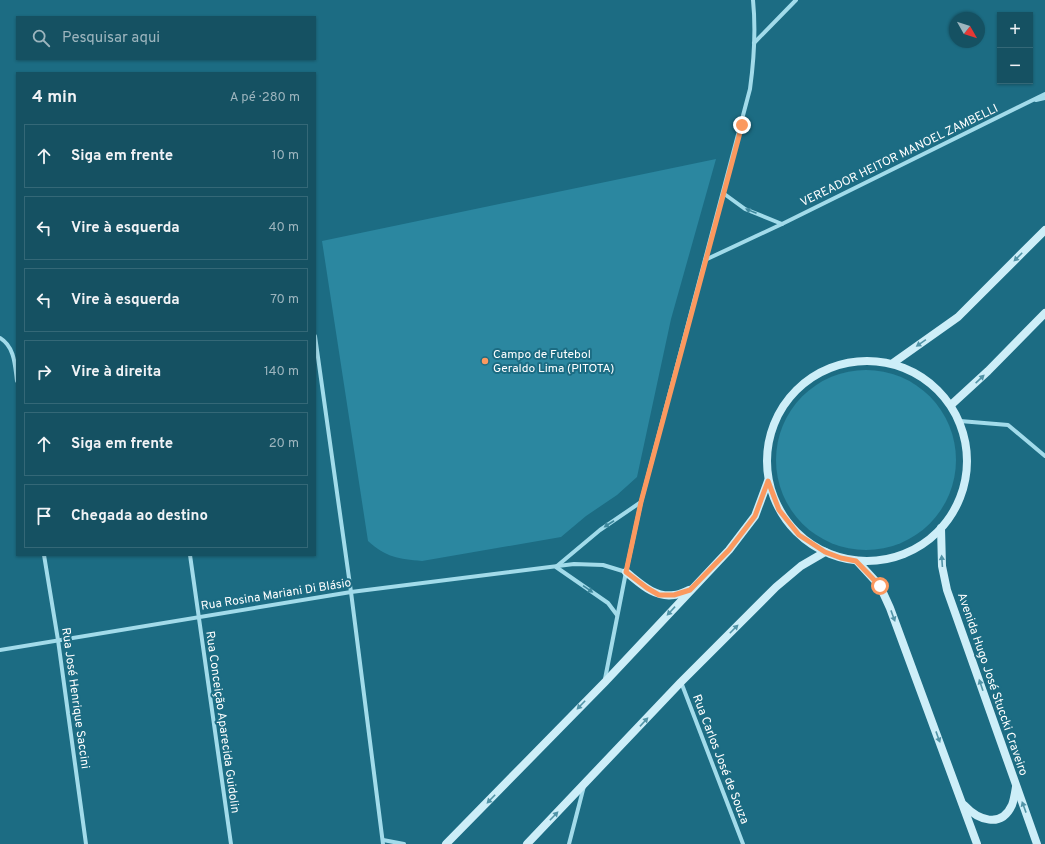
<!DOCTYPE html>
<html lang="pt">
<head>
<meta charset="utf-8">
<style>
	body { margin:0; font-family:Overpass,sans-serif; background:#225b6b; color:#f1f3f6 }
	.controls { position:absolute; right:12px; top:12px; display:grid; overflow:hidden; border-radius:0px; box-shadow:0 1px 3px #0004 }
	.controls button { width:36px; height:36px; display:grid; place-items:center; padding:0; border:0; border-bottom:1px solid #346877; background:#155162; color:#f1f3f6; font:20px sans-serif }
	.compass { position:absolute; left:949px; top:12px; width:36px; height:36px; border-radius:50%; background:#155162; box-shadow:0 1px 3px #0004; rotate:129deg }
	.stop { position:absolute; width:12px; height:12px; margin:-9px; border:3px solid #fb995f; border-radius:50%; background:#fff }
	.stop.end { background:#fb995f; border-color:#fff; box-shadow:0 1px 4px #0008 }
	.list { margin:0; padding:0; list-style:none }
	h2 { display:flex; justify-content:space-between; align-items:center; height:52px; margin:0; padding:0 16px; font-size:17px }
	h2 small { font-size:13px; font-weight:400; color:#9db5be }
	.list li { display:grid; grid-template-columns:26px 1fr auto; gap:12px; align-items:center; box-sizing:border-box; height:64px; margin:0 8px 8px; padding:0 8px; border:1px solid #346877; border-radius:0px }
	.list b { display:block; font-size:15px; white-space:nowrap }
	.list em { font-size:13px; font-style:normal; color:#9db5be }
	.icon { flex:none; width:22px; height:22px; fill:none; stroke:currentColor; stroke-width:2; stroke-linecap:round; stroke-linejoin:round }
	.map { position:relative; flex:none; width:1045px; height:844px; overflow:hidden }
	.search { position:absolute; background:#155162; box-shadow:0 1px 3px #0004; left:16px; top:16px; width:300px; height:44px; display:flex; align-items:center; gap:10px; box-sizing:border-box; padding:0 14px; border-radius:0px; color:#9db5be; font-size:15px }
	.panel { position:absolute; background:#155162; box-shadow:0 1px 3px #0004; left:16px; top:72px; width:300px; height:484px; border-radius:0px }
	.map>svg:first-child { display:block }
	.green { fill:#2b87a0 }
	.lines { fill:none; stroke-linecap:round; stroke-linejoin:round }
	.street { stroke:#a2dbea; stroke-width:4 }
	.secondary { stroke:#cdeef8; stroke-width:8 }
	.oneway { fill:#3e889d }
	.oneway2 { fill:#5193a6 }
	.route { stroke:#fb995f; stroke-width:5 }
	.poi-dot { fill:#fb995f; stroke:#1c6c83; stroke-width:1.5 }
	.labels { text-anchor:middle; stroke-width:4; stroke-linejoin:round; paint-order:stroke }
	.street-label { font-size:12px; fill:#fff; stroke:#1c6c83 }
	.poi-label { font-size:12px; fill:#fff; stroke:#1c6c83; text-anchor:start }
</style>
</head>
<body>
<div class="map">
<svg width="1045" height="844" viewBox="0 0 1045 844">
	<rect width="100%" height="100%" fill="#1c6c83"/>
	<g class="green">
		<path d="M 716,159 L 671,319 L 637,477 L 617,495 L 586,516 L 561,537 L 422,561 C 399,559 385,557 368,541 L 322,241 Z"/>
		<circle cx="866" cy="460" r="90"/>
	</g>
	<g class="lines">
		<g class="street">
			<polyline points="754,43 796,0"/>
			<polyline points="1036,100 1045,98"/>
			<polyline points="723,193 745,209 782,224"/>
			<polyline points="705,260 782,224 1045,94"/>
			<polyline points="315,336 351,592 383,844"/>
			<path d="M 0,338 C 15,347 15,366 17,381"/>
			<polyline points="960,421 1008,425 1045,456"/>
			<polyline points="44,555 58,640 86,844"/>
			<polyline points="190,555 231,844"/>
			<polyline points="557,566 600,530 641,502"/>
			<polyline points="556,567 608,603 617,615"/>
			<polyline points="0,650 351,592 574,564 603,565 626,572"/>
			<path d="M 605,679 L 626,572 L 641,502 L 750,89 C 754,60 756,30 753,0"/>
			<polyline points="681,682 743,844"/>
			<polyline points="383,840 404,844"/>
			<polyline points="569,844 584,786"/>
		</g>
		<g class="secondary">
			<circle cx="867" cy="461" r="100"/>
			<polyline points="893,363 958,317 1045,230"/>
			<polyline points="951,405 988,371 1045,313"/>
			<polyline points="941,528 942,566 947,590 1037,844"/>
			<polyline points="857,561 880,586 890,608 977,844"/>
			<path d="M 626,572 C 640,583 654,598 674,595 C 679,595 684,592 689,590"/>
			<path d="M 964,805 C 978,820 1001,829 1012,805 C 1014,800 1015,793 1016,787"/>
			<polyline points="446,844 605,682 729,550 755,516 768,481"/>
			<polyline points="527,844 681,682 776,587 801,566 825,552"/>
		</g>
	</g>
	<defs><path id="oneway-solid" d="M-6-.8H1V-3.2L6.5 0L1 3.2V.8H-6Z"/></defs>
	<g class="oneway">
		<use href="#oneway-solid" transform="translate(751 211) rotate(-158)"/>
		<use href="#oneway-solid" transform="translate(609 524) rotate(147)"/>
		<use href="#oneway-solid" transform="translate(588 589) rotate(35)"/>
	</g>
	<g class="oneway2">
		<use href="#oneway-solid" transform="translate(1018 257) rotate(135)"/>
		<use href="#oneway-solid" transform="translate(921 343) rotate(145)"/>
		<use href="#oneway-solid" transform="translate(980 379) rotate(-43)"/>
		<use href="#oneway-solid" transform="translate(942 561) rotate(-94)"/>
		<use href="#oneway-solid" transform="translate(671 611) rotate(133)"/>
		<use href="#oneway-solid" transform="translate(893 616) rotate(70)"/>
		<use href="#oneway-solid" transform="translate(734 629) rotate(-45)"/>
		<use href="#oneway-solid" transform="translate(981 685) rotate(-109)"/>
		<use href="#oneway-solid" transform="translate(581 705) rotate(134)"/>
		<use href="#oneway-solid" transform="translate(644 722) rotate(-47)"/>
		<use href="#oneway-solid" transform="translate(938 737) rotate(70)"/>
		<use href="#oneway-solid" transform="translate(491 799) rotate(134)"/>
		<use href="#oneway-solid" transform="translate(1024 807) rotate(-110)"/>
		<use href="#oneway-solid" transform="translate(554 816) rotate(-46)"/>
	</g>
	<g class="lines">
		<polyline class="route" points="742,125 641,502 626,572 647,588 659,595 674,595 690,590 729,550 755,516 768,481 779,510 799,535 825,552 841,558 856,561 880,586"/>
	</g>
	<circle class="poi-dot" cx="485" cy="361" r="4"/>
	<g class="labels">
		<g class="street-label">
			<text transform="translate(899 155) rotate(-26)" y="4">VEREADOR HEITOR MANOEL ZAMBELLI</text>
			<text transform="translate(276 594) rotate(-9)" y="4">Rua Rosina Mariani Di Blásio</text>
			<text transform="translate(993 684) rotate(71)" y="4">Avenida Hugo José Stuccki Craveiro</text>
			<text transform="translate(76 698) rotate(82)" y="4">Rua José Henrique Saccini</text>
			<text transform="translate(223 722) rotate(82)" y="4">Rua Conceição Aparecida Guidolin</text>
			<text transform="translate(721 759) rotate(69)" y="4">Rua Carlos José de Souza</text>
		</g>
		<g class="poi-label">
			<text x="493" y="358">Campo de Futebol<tspan x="493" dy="14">Geraldo Lima (PITOTA)</tspan></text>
		</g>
	</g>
</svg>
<div class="controls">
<button>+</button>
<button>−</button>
</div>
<svg class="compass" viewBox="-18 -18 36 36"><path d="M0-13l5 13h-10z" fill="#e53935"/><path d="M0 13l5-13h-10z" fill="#9db5be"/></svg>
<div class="stop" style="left:880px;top:586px"></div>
<div class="stop end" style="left:742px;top:125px"></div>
<div class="search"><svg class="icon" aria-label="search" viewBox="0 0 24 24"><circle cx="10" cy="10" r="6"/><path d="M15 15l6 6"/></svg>Pesquisar aqui</div>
<section class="panel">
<h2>4 min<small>A pé · 280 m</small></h2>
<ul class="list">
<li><svg class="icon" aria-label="ahead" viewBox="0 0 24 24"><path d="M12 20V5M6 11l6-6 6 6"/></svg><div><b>Siga em frente</b></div><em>10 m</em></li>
<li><svg class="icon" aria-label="left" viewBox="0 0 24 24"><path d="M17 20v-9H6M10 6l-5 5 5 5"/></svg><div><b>Vire à esquerda</b></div><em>40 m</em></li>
<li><svg class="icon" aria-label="left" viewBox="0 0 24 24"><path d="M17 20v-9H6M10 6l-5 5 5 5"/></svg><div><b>Vire à esquerda</b></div><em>70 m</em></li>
<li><svg class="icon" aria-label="right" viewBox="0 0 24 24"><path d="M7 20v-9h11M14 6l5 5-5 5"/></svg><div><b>Vire à direita</b></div><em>140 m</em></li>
<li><svg class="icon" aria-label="ahead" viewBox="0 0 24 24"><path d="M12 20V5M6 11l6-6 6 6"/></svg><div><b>Siga em frente</b></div><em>20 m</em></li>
<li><svg class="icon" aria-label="arrive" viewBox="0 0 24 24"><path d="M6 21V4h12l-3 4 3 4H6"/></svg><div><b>Chegada ao destino</b></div></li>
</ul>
</section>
</div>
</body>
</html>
